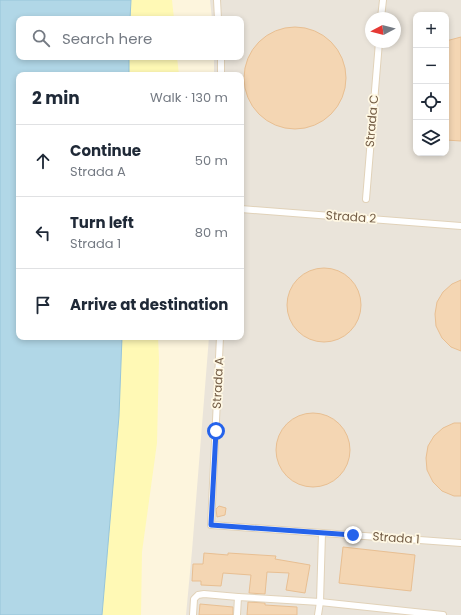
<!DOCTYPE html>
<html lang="en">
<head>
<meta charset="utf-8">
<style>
	body { margin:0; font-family:Poppins,sans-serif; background:#f6f6f7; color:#1f2937 }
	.controls { position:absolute; right:12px; top:12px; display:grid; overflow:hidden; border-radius:8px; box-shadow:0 2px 6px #0003 }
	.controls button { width:36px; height:36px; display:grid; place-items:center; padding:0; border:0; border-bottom:1px solid #e0e1e3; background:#fff; color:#1f2937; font:20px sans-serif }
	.compass { position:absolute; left:365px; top:12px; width:36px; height:36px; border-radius:50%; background:#fff; box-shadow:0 2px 6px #0003; rotate:263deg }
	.stop { position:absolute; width:12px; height:12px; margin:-9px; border:3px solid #2563eb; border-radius:50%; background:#fff }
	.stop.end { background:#2563eb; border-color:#fff; box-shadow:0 1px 4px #0008 }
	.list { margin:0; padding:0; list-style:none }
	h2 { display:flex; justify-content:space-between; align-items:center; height:52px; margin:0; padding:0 16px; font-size:17px }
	h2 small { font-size:13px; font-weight:400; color:#747a83 }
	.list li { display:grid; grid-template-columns:26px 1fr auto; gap:12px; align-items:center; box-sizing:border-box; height:72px; padding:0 16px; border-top:1px solid #e0e1e3 }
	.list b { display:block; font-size:15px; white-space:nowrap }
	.list p { margin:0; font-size:13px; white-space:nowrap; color:#747a83 }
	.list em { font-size:13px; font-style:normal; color:#747a83 }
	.icon { flex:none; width:22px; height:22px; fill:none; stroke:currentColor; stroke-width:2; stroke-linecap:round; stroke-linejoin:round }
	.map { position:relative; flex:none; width:461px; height:615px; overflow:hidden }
	.search { position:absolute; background:#fff; box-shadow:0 2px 6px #0003; left:16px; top:16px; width:228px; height:44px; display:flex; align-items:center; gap:10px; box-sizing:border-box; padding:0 14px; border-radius:8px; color:#747a83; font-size:15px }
	.panel { position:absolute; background:#fff; box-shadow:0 2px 6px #0003; left:16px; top:72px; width:228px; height:268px; border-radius:8px }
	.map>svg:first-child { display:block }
	.industrial { fill:#eae4da; fill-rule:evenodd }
	.sand { fill:#fff9b5 }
	.water { fill:#b1d7e7; stroke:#97c5d9 }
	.building { fill:#f4d6b3; stroke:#e8bf92 }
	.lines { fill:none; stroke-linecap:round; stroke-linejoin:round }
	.service-casing { stroke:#e1d2b9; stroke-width:8 }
	.service { stroke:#fff; stroke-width:6 }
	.route { stroke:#2563eb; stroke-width:5 }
	.labels { text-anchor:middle; stroke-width:3.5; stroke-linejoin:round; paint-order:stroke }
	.street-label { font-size:12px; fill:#735c45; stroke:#fff8e4 }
</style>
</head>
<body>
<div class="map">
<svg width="461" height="615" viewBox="0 0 461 615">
	<rect width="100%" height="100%" fill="#fdf5dd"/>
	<path class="industrial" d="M 210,0 L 461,0 L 461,615 L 186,615 L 192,551 L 209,337 L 241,337 L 241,75 L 214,75 L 214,57 L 241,57 L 241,19 L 212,19 ZM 416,15 L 446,15 L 446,153 L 416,153 ZM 371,18 L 395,18 L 395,42 L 371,42 Z"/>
	<g class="sand">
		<polygon points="131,0 172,0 174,19 130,19"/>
		<polygon points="129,57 177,57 179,75 129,75"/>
		<polygon points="122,337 158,337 159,359 157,443 142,552 141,615 102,615 119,416"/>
	</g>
	<polygon class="water" points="0,0 131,0 130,19 19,19 19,57 129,57 129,75 19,75 19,337 122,337 119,416 102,615 0,615"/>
	<g class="building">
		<circle cx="295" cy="78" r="51"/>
		<polygon points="461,37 461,141 446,140 446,41"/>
		<circle cx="324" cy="305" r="37"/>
		<polygon points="461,280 461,351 451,347 442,338 436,326 435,314 437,302 443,292 452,284"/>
		<circle cx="313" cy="450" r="37"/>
		<polygon points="454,423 461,423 461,496 454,496 442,491 433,482 427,470 426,458 428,446 434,436 443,428"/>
		<polygon points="219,506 226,508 225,515 217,517 216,509"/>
		<polygon points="343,547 415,555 411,591 339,583"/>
		<polygon points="204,553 228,555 228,553 276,556 275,559 310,565 305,593 286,590 289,573 267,572 265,594 249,593 251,575 223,573 221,586 201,585 201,581 192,581 193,564 203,564"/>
		<polygon points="248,602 265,603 265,605 297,607 297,615 247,615"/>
		<polygon points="200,604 233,607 233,615 199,615"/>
	</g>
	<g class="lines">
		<defs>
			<g id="service">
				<polyline points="217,0 218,19"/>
				<polyline points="381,18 383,0"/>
				<polyline points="221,57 221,75"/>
				<polyline points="366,199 379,42"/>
				<polyline points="241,209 461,226"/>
				<polyline points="220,337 211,525 461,543"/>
				<polyline points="193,615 194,599 198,595 204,594 238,597"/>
				<polyline points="237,615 238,597 320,602 443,615"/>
				<polyline points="318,615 320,602 322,533"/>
			</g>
		</defs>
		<use href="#service" class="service-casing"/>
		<use href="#service" class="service"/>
	</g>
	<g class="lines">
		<polyline class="route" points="216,431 211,525 353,535"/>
	</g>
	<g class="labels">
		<g class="street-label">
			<text transform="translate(372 121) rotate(-85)" y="4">Strada C</text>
			<text transform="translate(351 217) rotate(4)" y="4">Strada 2</text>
			<text transform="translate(218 383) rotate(-87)" y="4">Strada A</text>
			<text transform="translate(396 538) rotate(4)" y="4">Strada 1</text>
		</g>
	</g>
</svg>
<div class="controls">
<button>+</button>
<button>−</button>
<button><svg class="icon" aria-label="locate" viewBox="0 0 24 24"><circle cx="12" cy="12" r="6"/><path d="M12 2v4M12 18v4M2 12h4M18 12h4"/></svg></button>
<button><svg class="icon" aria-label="layers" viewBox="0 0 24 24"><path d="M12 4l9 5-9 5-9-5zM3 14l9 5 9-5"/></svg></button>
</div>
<svg class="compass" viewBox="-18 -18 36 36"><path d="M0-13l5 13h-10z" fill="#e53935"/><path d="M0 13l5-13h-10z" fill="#747a83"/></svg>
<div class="stop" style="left:216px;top:431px"></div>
<div class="stop end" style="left:353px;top:535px"></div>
<div class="search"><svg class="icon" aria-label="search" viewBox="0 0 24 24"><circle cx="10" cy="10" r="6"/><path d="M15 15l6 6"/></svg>Search here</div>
<section class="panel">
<h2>2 min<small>Walk · 130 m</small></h2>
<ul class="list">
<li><svg class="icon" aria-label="ahead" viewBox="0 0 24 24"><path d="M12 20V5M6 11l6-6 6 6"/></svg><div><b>Continue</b><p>Strada A</p></div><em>50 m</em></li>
<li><svg class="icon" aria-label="left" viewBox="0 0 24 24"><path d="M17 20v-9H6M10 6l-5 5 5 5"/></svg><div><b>Turn left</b><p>Strada 1</p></div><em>80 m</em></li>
<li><svg class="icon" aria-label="arrive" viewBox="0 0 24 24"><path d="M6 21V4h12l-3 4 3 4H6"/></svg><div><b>Arrive at destination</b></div></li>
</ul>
</section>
</div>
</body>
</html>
